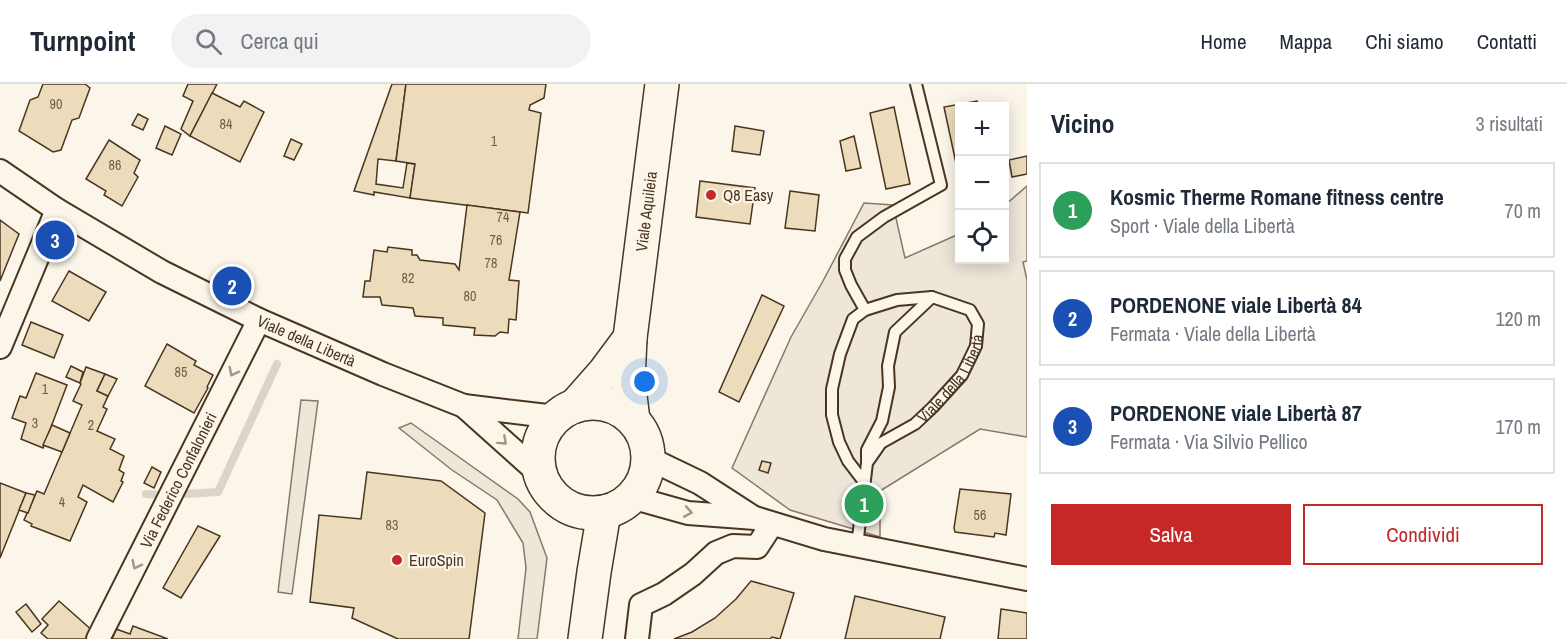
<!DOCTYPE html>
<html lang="it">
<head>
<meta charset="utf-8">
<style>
	body { margin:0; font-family:"Archivo Narrow",sans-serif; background:#f2f2f3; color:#1f2937 }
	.controls { position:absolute; right:18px; top:18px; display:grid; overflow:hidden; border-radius:0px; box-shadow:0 3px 15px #0003 }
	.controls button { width:54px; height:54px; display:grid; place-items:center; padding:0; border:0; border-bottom:2px solid #e0e1e3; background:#fff; color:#1f2937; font:30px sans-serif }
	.you { position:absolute; left:645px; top:298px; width:21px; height:21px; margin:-15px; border:4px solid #fff; border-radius:50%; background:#1a73e8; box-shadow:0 0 0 9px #1a73e833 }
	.badge { display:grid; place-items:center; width:39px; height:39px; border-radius:50%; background:#c62828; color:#fff; font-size:20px; font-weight:700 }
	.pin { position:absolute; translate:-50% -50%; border:3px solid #fff; box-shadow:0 2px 6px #0006 }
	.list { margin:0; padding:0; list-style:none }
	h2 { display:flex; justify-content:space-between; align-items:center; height:78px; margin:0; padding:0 24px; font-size:26px }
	h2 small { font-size:20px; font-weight:400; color:#747a83 }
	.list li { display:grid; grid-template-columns:39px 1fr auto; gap:18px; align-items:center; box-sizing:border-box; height:96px; margin:0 12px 12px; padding:0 12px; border:2px solid #e0e1e3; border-radius:0px }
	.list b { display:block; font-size:22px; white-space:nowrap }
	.list p { margin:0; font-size:20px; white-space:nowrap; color:#747a83 }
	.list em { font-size:20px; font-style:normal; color:#747a83 }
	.actions { display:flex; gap:12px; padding:18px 24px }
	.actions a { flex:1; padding:14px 0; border:2px solid #c62828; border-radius:0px; text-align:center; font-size:21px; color:#c62828 }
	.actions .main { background:#c62828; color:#fff }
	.icon { flex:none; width:33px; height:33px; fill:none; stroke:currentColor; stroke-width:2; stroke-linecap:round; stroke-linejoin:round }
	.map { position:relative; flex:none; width:1027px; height:555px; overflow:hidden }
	header { display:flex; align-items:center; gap:36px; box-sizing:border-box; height:84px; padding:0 30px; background:#fff; border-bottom:2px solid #e0e1e3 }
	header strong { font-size:28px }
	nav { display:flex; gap:33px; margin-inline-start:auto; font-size:21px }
	.search { width:420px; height:54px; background:#f2f2f3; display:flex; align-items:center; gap:15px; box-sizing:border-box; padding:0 21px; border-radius:33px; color:#747a83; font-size:22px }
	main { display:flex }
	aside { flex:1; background:#fff }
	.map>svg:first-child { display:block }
	.green { fill:#ede6d9; stroke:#887966; stroke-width:1.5 }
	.parking { fill:#ede7d9; stroke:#887966; stroke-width:1.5 }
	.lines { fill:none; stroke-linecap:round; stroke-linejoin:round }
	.stream { stroke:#dcd4c6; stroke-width:8 }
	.building { fill:#ecdcbc; stroke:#4a3520; stroke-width:1.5 }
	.lane-casing { stroke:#4a3520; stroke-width:14 }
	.street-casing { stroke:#4a3520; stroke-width:26 }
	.primary-casing { stroke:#4a3520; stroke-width:36 }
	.lane { stroke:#fbf6e9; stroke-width:10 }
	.street { stroke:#fbf6e9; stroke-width:22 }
	.primary { stroke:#fbf6e9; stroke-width:33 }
	.oneway { stroke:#a29684 }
	.poi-dot { fill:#c62828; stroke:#fbf6e9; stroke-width:2 }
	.labels { text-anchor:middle; stroke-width:4.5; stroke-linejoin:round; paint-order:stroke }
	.number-label { font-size:14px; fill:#725f47 }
	.poi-label { font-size:16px; fill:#4a3520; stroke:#fbf6e9; text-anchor:start }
	.street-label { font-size:16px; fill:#4a3520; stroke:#fbf6e9 }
</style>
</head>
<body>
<header>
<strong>Turnpoint</strong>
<div class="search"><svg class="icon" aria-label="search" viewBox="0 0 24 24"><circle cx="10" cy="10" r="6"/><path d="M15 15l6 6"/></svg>Cerca qui</div>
<nav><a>Home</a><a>Mappa</a><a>Chi siamo</a><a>Contatti</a></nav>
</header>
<main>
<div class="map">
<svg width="1027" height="555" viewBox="0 0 1027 555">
	<rect width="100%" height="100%" fill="#fbf6e9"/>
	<polygon class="green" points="1027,102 1027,177 1023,178 1027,196 1027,353 980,345 880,407 880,453 790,426 732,384 791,253 823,197 864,119 893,121 905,174 959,150 960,176 1005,176 1005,121"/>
	<g class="parking">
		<polygon points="301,316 318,317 292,510 278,508"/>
		<polygon points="411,339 518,415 530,428 547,474 537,555 518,555 526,484 523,459 497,416 452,386 399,344"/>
	</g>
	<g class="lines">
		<g class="stream">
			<polyline points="146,410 161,411"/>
			<polyline points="185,410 218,408 277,280"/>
		</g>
	</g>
	<g class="building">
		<polygon points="43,0 85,0 90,4 79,34 72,36 61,66 53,68 19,47 30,16 38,13"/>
		<polygon points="188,0 217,0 190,52 181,45 193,17 183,12"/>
		<polygon points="392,0 406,0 396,77 378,75 376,100 403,104 407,79 415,80 410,114 374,108 374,111 354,107"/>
		<polygon points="406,0 546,0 544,14 530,21 529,26 541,29 528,129 410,114 415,80 396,77"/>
		<polygon points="212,9 240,23 244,17 264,28 240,78 190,52"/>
		<polygon points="977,17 979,22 960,22 960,98 944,23"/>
		<polygon points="894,23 910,100 886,105 870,29"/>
		<polygon points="138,30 148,35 143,46 132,41"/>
		<polygon points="165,42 181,50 172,71 156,64"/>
		<polygon points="735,42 764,47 760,71 732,67"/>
		<polygon points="854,52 861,84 846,87 840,57"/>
		<polygon points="291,55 302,60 294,76 284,72"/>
		<polygon points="109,56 140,76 134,89 138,93 122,122 104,111 106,107 86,95"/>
		<polygon points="1027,72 1027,90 1012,93 1009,76"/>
		<polygon points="700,97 755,104 750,140 696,133"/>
		<polygon points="790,107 819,111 815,147 785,144"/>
		<polygon points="467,121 520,128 509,196 519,197 516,236 509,235 508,249 500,248 495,252 474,251 475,244 443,241 443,234 415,232 413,224 382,221 380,213 363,213 365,197 370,197 374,166 387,168 388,163 412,166 412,171 417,171 420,176 455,180 459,186"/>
		<polygon points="0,136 19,150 0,197"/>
		<polygon points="69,187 106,208 89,237 52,217"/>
		<polygon points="762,211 784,222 739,318 719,308"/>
		<polygon points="31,238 63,251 54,274 22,261"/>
		<polygon points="167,260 196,277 194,281 213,291 207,303 208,304 194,329 145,302"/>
		<polygon points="71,282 83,288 80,299 66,293"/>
		<polygon points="86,283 105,290 97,307 108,312 103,323 107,325 97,347 115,355 110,365 124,372 119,386 124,389 121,397 123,398 113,418 83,401 78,413 87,418 70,457 31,442 32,440 24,436 37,407 44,410 82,321 73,317 81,300 80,299"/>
		<polygon points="36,289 67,301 43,364 21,355 26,339 12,334 20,312 26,314"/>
		<polygon points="105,290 117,295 108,312 97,307"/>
		<polygon points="52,341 70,349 62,368 43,361"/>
		<polygon points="762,377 771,379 768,389 759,386"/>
		<polygon points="152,383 161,388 154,404 144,399"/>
		<polygon points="367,388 441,397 485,429 469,555 398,555 352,534 354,524 310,518 319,431 361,435"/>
		<polygon points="0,399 26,409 0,474"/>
		<polygon points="960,405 1011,410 1006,451 995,449 994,453 955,448 954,444"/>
		<polygon points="26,409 35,411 28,429 19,426"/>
		<polygon points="198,442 220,452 181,514 163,504"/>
		<polygon points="751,497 794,509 780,555 772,553 770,555 674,555 692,548 715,534 736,515"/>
		<polygon points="855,512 945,533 940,555 845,555"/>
		<polygon points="59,517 94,548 87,555 48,555 41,549 48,541 42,535"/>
		<polygon points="26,520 41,540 32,548 16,528"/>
		<polygon points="1001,525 1027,529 1027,555 998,555"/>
		<polygon points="133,542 168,555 112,555 116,545 130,550"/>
	</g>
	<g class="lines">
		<defs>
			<g id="lane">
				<polyline points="865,226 897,216 932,213"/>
				<polyline points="864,398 848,377 839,358 832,331 832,305 840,270 853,235 865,226 851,201 845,186 845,175 857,153 884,133 941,101 916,0"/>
				<path id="s1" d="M 857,462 L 867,379 L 881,359 L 915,340 L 933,323 L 962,291 L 976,262 L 978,240 L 970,226 L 932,213 L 895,248 L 888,282 L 889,303 L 882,337 L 867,366 L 867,379"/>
			</g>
			<g id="street">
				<path id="s2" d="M 0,87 L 57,126 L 162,188 L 259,236 L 383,290 L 464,322 L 556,333"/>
				<polyline points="0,263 57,126"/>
				<polyline points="464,322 541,391"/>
				<polyline points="648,374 700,399 751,432"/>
				<polyline points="631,413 688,429 755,434 824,455 1027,495"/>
				<path id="s3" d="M 98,555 L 259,236"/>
				<polyline points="637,555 641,521 664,510 693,490 716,469 733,462 757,463 772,440"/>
			</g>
			<g id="primary">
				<circle cx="593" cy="374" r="55"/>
				<polyline points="575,322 604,289 630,254"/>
				<path id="s4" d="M 633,336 L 628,296 L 630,254 L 662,0"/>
				<polyline points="585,555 594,488 604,428"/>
			</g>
		</defs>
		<use href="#lane" class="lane-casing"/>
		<use href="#street" class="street-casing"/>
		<use href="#primary" class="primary-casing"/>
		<use href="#lane" class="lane"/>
		<use href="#street" class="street"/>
		<use href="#primary" class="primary"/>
	</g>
	<defs><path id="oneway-chevron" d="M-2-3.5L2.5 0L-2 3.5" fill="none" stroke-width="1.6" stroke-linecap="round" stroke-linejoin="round" transform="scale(1.5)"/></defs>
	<g class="oneway">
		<use href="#oneway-chevron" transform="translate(233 288) rotate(117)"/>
		<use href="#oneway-chevron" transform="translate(503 357) rotate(42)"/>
		<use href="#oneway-chevron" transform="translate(688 428) rotate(10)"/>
		<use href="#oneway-chevron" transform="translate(136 481) rotate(117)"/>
	</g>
	<g class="poi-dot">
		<circle cx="711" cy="111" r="6"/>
		<circle cx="397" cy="476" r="6"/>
	</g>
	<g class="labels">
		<g class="number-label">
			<text x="56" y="25">90</text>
			<text x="226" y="45">84</text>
			<text x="494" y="62">1</text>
			<text x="115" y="86">86</text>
			<text x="503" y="138">74</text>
			<text x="496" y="161">76</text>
			<text x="491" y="184">78</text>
			<text x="408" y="199">82</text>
			<text x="470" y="217">80</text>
			<text x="181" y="293">85</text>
			<text x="45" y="310">1</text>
			<text x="35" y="344">3</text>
			<text x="91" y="346">2</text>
			<text x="62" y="423">4</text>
			<text x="980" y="436">56</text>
			<text x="392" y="446">83</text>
		</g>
		<g class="poi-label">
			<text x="723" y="117">Q8 Easy</text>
			<text x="409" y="482">EuroSpin</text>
		</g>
		<g class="street-label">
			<text dy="6" stroke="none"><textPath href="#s4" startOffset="210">Viale Aquileia</textPath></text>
			<text dy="6" stroke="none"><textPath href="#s2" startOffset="351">Viale della Libertà</textPath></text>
			<text dy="6" stroke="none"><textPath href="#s1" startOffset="206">Viale della Libertà</textPath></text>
			<text dy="6" stroke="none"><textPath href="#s3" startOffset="178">Via Federico Confalonieri</textPath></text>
		</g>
	</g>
</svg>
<div class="controls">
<button>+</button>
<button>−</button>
<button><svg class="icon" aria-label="locate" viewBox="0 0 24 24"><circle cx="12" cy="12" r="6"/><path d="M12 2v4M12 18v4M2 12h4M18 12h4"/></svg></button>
</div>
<div class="you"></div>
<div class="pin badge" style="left:864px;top:420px;background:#2e9e5b">1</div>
<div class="pin badge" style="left:232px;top:202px;background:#1a4fb4">2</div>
<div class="pin badge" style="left:55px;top:156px;background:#1a4fb4">3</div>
</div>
<aside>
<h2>Vicino<small>3 risultati</small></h2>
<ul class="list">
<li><span class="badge" style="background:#2e9e5b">1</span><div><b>Kosmic Therme Romane fitness centre</b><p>Sport · Viale della Libertà</p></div><em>70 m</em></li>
<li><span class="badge" style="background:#1a4fb4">2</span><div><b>PORDENONE viale Libertà 84</b><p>Fermata · Viale della Libertà</p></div><em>120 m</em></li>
<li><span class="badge" style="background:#1a4fb4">3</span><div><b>PORDENONE viale Libertà 87</b><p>Fermata · Via Silvio Pellico</p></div><em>170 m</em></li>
</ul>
<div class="actions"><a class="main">Salva</a><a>Condividi</a></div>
</aside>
</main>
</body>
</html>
